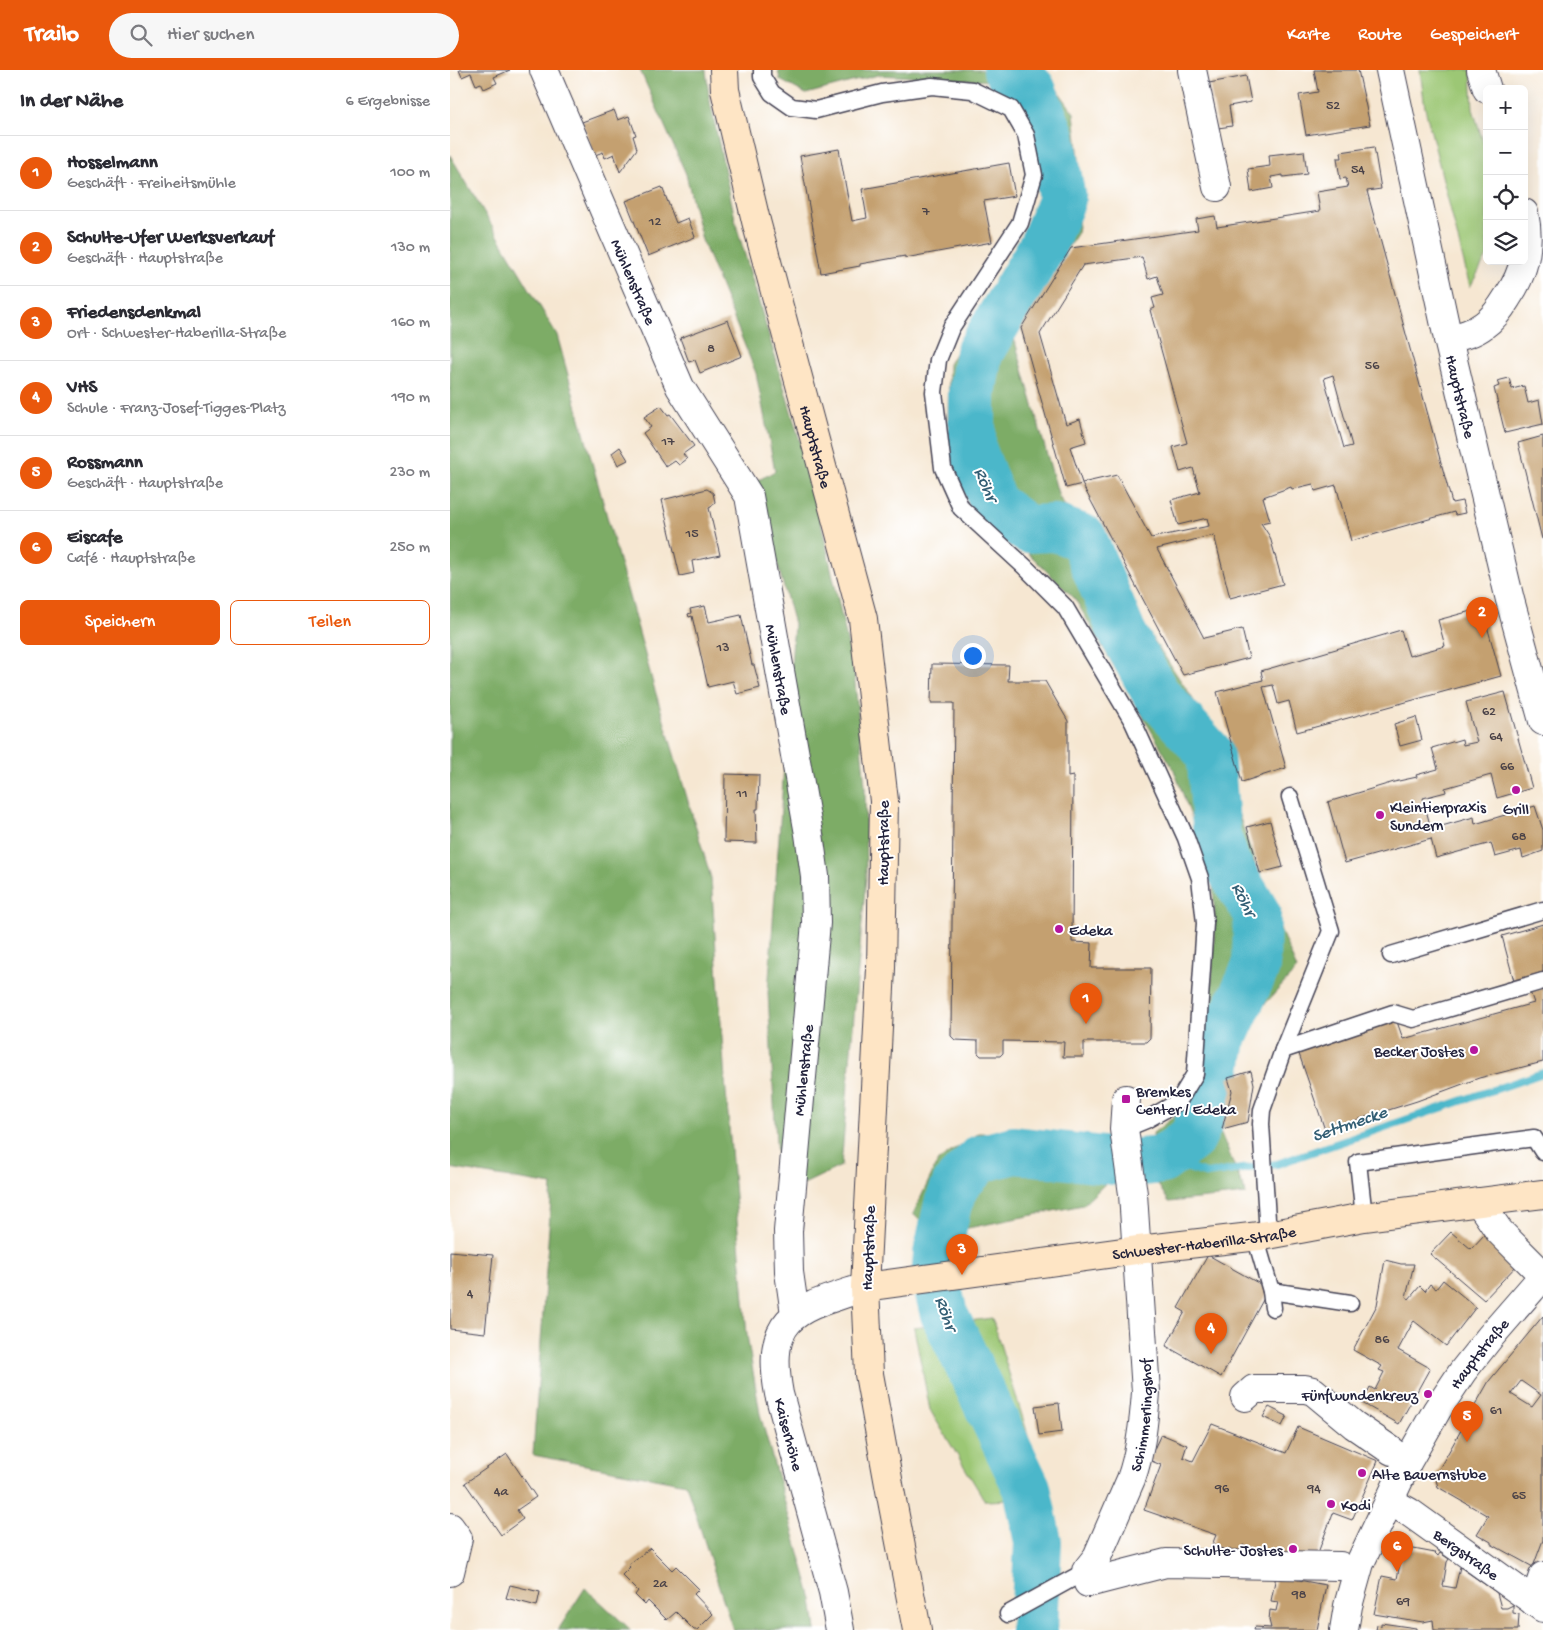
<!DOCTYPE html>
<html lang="de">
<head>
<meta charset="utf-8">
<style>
	body { margin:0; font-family:"Gochi Hand",sans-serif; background:#f7f7f7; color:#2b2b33 }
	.controls { position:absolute; right:15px; top:15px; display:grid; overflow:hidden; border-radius:8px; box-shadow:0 5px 20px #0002 }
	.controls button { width:45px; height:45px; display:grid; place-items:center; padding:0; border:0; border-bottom:1px solid #e1e1e2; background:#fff; color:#2b2b33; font:25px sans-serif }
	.you { position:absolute; left:522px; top:585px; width:18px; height:18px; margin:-12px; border:4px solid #fff; border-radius:50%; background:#1a73e8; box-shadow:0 0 0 8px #1a73e833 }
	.badge { display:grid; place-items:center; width:32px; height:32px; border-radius:50%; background:#ea580c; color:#fff; font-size:16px; font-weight:700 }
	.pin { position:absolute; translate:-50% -41px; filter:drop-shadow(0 1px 2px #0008) }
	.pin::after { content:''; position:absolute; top:26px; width:18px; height:15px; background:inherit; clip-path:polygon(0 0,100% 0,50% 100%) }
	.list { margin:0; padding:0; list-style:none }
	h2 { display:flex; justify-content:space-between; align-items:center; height:65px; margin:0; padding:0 20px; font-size:21px }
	h2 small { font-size:16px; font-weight:400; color:#7c7c81 }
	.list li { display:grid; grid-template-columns:32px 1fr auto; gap:15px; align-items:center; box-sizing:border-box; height:75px; padding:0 20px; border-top:1px solid #e1e1e2 }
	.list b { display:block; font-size:19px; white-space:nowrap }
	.list p { margin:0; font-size:16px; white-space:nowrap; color:#7c7c81 }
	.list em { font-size:16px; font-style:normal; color:#7c7c81 }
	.actions { display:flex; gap:10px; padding:15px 20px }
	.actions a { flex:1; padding:11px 0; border:1px solid #ea580c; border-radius:8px; text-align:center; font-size:18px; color:#ea580c }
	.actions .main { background:#ea580c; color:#fff }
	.icon { flex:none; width:28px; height:28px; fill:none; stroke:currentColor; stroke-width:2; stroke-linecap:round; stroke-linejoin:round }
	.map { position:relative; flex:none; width:1093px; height:1560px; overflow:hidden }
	header { display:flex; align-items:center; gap:30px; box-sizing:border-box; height:70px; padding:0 25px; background:#ea580c; color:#fff }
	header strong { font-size:24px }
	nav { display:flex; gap:28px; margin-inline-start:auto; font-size:18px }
	.search { width:350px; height:45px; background:#f7f7f7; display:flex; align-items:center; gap:12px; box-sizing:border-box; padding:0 18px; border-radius:28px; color:#7c7c81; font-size:19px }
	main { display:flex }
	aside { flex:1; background:#fff }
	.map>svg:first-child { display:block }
	.green { fill:#9cc774; stroke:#5f7458 }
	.forest { fill:#7dac66; stroke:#506750 }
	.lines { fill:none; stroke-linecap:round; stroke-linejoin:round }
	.stream { stroke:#4cb7ca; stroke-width:8 }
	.river { stroke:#4cb7ca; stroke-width:48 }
	.building { fill:#c4a070; fill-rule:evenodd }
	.lane-casing { stroke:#424052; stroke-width:19 }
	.street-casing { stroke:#424052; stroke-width:30 }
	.secondary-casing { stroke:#424052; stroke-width:30 }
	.lane { stroke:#fff; stroke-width:16 }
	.street { stroke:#fff; stroke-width:28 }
	.secondary { stroke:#fee5c5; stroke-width:28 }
	.poi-dot { fill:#b5179e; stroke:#fff; stroke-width:2 }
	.labels { text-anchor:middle; stroke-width:4; stroke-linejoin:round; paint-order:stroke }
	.number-label { font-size:14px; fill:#4a4248 }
	.street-label { font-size:16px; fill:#22223b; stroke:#fff }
	.poi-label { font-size:16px; fill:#22223b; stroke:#fff; text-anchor:start }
	.water-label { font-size:18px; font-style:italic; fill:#335e74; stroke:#fff }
</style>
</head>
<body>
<header>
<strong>Trailo</strong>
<div class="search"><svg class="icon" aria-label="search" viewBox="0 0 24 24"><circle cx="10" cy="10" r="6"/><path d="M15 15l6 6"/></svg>Hier suchen</div>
<nav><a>Karte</a><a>Route</a><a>Gespeichert</a></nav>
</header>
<main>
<aside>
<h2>In der Nähe<small>6 Ergebnisse</small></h2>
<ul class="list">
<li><span class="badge">1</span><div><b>Hosselmann</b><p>Geschäft · Freiheitsmühle</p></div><em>100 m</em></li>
<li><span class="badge">2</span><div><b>Schulte-Ufer Werksverkauf</b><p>Geschäft · Hauptstraße</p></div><em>130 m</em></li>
<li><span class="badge">3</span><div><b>Friedensdenkmal</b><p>Ort · Schwester-Haberilla-Straße</p></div><em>160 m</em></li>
<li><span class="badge">4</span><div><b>VHS</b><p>Schule · Franz-Josef-Tigges-Platz</p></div><em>190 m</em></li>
<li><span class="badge">5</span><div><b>Rossmann</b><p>Geschäft · Hauptstraße</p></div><em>230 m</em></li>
<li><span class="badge">6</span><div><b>Eiscafe</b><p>Café · Hauptstraße</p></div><em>250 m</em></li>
</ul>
<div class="actions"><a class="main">Speichern</a><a>Teilen</a></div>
</aside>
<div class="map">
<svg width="1093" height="1560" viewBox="0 0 1093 1560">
	<rect width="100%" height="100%" fill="#fff"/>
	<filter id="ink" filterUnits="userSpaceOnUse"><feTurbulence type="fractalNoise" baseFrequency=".02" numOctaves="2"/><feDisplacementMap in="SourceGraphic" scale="10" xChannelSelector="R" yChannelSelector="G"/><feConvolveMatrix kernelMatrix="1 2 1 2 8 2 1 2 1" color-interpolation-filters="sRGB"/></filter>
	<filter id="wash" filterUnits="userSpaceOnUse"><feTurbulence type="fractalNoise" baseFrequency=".0096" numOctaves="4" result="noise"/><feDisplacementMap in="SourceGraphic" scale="20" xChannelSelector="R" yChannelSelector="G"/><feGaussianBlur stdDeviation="1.12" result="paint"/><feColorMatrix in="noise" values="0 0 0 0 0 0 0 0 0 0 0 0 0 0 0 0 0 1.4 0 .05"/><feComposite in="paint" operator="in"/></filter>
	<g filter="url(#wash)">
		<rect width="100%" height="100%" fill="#f6e7d2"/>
		<g class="green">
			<polygon points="970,0 1021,0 1023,39 1037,85 1037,186 1020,217 975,38"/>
			<polygon points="542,1248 607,1459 603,1509 568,1522 563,1430 535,1431 480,1340 464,1258"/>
		</g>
		<g class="forest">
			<polygon points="190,0 256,0 259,27 287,158 362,412 404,602 415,716 416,807 391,1096 329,1126 318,923 344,554 305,412 325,401 306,303 252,170 236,104"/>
			<polygon points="328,0 593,0 624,43 632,117 627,164 562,261 609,427 758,652 815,824 847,899 783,969 773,1007 767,1054 796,1124 719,1132 707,1113 703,1063 738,1036 757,1004 765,849 762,803 724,700 625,529 523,429 498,350 499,294 532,236 586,152 596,100 583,47 542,11 428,5 356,24 330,10"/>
			<polygon points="0,85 107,265 204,617 261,808 275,1010 297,1265 310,1344 362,1529 366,1560 283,1560 236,1414 83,1385 102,1115 0,1098"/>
			<polygon points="528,1063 655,1067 659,1110 633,1135 508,1160 478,1157 463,1144 488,1091"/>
			<polygon points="135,1518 181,1560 108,1560"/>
		</g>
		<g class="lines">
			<polyline class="stream" points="712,1090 757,1104 827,1094 1093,1003"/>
			<polyline class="river" points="557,0 582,19 601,66 612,129 592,177 529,283 522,323 522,378 544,435 577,459 605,458 633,468 671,560 706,624 760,684 767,766 777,794 807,844 806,897 772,970 763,1022 742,1068 712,1090 681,1093 564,1080 530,1089 506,1114 498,1134 487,1184 485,1207 494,1244 577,1418 588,1472 584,1560"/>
		</g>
		<g id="blocks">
			<g class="building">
				<polygon points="9,0 60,0 44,7 47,13 34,19 31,13 26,15 21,3 12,7"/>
				<polygon points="864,0 908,0 920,55 856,65 849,25 868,22"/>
				<polygon points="796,6 801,32 779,36 782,56 768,58 759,13"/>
				<polygon points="164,40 168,50 179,46 186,65 183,66 187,79 170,102 164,84 155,88 153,82 145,85 132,52"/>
				<path d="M 924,77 L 931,119 L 917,121 L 1002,433 L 1012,431 L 1015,443 L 1005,445 L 1004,442 L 901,471 L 886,415 L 865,421 L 863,414 L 842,419 L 841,417 L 813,427 L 820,451 L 811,453 L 820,467 L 833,514 L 780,528 L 764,465 L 707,479 L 754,568 L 792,559 L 799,588 L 733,605 L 632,414 L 616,418 L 571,258 L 621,178 L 748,160 L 746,149 L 765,146 L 767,157 L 870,141 L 867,122 L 898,117 L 896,108 L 890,109 L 887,88 L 892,88 L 891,82 ZM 692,187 L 698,209 L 707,206 L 713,225 L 702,228 L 705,238 L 700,240 L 737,373 L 723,377 L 730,402 L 743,398 L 750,422 L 721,430 L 728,455 L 757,448 L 759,456 L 701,468 L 667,405 L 632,413 L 620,377 L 636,372 L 630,349 L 616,354 L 590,264 L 633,195 ZM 883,305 L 902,376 L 894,378 L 874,308 Z"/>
				<polygon points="389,79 402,151 417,148 412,119 559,93 565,126 534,131 542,172 455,188 455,186 410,194 410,196 371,203 350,86"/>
				<polygon points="854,81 857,104 833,107 833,105 821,107 823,118 801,122 798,99 820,96 819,85"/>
				<polygon points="212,117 226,153 238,148 245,167 198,186 176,131"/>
				<polygon points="278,250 292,286 250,303 245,290 239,292 230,268"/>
				<polygon points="1059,308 1062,319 1074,316 1078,333 1089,330 1093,354 1055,363 1044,318 1049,316 1047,311"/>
				<polygon points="211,336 218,345 220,344 244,376 233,384 237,389 229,395 225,391 216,397 193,363 201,357 194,347"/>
				<polygon points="1093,366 1093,469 1092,469 1068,373"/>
				<polygon points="170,377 178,390 168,395 162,383"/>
				<polygon points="257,419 263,423 265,432 261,437 259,438 270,485 242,491 244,503 230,506 212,430"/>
				<polygon points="255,536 259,552 291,545 302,595 304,595 310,618 287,624 283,611 258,617 242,546 239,547 238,544 241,543 240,539"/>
				<polygon points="1032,538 1051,606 847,662 839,631 828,634 823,615 813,617 836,698 792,712 767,622 813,610 811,601 951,560 959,586 995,576 988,550"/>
				<polygon points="482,594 559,595 558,611 595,611 618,651 618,707 623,706 622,872 642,873 641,898 701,898 700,968 696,972 634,972 634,987 613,987 614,972 553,971 553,983 550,986 531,986 528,983 528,971 505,970 501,966 504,633 481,633"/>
				<polygon points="1055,622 1082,718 1047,728 1041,705 995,718 996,722 973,728 981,759 1024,747 1025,754 1085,736 1093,760 1093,781 1073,788 1071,780 1045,787 1041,773 986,788 981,769 895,793 878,732 944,712 967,707 966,705 988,699 982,678 1012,669 1013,675 1027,672 1016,632"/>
				<polygon points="966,647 972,670 950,676 944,654"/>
				<polygon points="275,704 309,705 308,739 306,739 307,773 274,772"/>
				<polygon points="820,751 833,797 810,803 797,757"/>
				<polygon points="1093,854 1093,902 1064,911 1052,866"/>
				<polygon points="1093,918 1093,992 1029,1008 967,1031 875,1060 847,978 945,946 953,969 1084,933 1080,922"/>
				<polygon points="801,1001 804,1014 798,1052 772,1059 782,1021 778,1008"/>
				<polygon points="1001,1162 1021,1179 1035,1164 1068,1194 1034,1230 980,1184"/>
				<polygon points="0,1181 43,1185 35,1263 0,1259"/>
				<polygon points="758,1185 819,1219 771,1307 716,1276 735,1242 728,1238"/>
				<polygon points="935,1190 951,1194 964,1194 956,1227 959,1229 970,1216 975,1221 980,1214 986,1219 993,1210 1026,1237 996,1276 964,1251 960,1256 961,1256 948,1280 980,1298 949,1354 912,1333 920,1317 925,1320 934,1302 929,1300 932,1296 903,1280 927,1235"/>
				<path d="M 1093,1246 L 1093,1470 L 1083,1497 L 1041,1474 L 1041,1472 L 1027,1464 L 1038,1446 L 988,1417 L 985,1406 L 1039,1311 ZM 1071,1311 L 1091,1325 L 1082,1337 L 1061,1324 Z"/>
				<polygon points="609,1333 612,1362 589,1365 585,1336"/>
				<polygon points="819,1337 837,1346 832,1356 813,1347"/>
				<polygon points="762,1354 836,1383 848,1357 928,1391 902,1450 883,1443 866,1488 832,1487 793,1475 790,1483 781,1482 762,1475 766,1465 694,1440 711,1395 699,1390 711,1364 737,1375 733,1387 743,1391"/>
				<polygon points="57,1384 86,1427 67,1440 73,1449 51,1465 15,1413"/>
				<polygon points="953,1477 985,1483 988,1486 990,1483 999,1489 997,1492 993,1516 1005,1518 1010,1497 1047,1523 1051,1538 1057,1538 1063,1535 1063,1543 1069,1544 1068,1560 984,1560 983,1550 973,1552 924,1544 932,1506 947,1509"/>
				<polygon points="200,1478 222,1500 226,1496 249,1519 244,1524 263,1544 247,1560 244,1560 226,1542 217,1550 198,1531 195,1535 185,1525 188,1521 172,1505 180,1497 178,1495"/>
				<polygon points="826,1506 876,1515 867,1560 804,1560 805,1557 821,1558 819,1550 820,1540 826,1541 828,1532 821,1531"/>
				<polygon points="60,1515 90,1522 87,1536 56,1528"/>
				<polygon points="931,1553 966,1558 966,1560 926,1560 927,1555 931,1556"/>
			</g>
		</g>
	</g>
	<g filter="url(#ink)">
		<use href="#blocks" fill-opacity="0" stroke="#424052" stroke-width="1"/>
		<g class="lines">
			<defs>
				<g id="lane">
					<polyline points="312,0 312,7 322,23 342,37 366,40 432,23 482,16 522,20 561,39 576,65 584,105 570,153 501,258 488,290 484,322 493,398 511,438 575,497 615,537 683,652 736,768 750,808 755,853 745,1004 728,1032 696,1050 674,1059"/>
					<polyline points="941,885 1093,840"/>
					<polyline points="833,980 881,861 840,727"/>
					<polyline points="914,1147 908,1092 1084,1068 1093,1082"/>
					<polyline points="818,1165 811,1054 812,1040 833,980 943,943 963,949 1093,911"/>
					<polyline points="805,1166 821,1221 823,1238"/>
					<polyline points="821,1221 900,1233"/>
					<polyline points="558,1544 636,1501"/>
				</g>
				<g id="street">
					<path id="s1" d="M 94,0 L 230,317 L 299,426 L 359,764 L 365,806 L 366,853 L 338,1161 L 339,1202 L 345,1244"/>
					<polyline points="742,0 767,117"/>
					<path id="s2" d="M 940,0 L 998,269 L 1060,530 L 1093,651"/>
					<polyline points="1031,0 1037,19"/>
					<path d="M 998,269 C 1011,266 1024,263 1034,255 C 1044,248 1051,238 1057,228 C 1075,202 1081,175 1074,143"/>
					<polyline points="1029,1132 1049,1161 1093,1205"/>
					<polyline points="795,1327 804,1319 855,1319 863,1321 904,1355 942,1381"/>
					<path id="s3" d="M 939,1431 L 959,1442 L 1093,1538"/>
					<polyline points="0,1457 8,1468 0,1502"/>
					<path id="s4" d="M 636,1501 L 647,1487 L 681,1409 C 691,1381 694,1351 696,1322 L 683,1124 L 674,1059 L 676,1029"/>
					<polyline points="638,1513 716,1493 890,1496"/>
					<polyline points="1084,1532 1093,1506"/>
					<path d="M 390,1560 L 383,1522 L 329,1324 C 314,1243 349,1239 415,1217"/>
					<path id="s5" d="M 894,1560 L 898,1536 L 910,1493 L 958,1391 L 987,1340 L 1013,1301 L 1040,1267 L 1093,1206"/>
				</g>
				<g id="secondary">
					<path id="s6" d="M 274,0 L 275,20 L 306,151 L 413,549 L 434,731 L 431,898 L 415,1217 L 419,1304 L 440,1420 L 467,1560"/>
					<path id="s7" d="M 415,1217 L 687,1180 L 818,1165 L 914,1147 L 1093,1124"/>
				</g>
			</defs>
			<use href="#lane" class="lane-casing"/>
			<use href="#street" class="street-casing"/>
			<use href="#secondary" class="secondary-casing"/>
			<use href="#lane" class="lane"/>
			<use href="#street" class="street"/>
			<use href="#secondary" class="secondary"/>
		</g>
	</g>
	<g class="poi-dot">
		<circle cx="1066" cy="720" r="5"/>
		<circle cx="930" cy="745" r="5"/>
		<circle cx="609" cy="859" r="5"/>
		<circle cx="1024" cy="980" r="5"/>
		<rect x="671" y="1024" width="10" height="10" rx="2.5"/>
		<circle cx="978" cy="1324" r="5"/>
		<circle cx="912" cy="1403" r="5"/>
		<circle cx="881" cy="1434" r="5"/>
		<circle cx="843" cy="1479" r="5"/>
	</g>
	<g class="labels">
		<g class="number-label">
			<text x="883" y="39">52</text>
			<text x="908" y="103">54</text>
			<text x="476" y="145">7</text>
			<text x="205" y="155">12</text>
			<text x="261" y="282">8</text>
			<text x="922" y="299">56</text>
			<text x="218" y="375">17</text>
			<text x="242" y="467">15</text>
			<text x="273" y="581">13</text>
			<text x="1039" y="645">62</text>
			<text x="1046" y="670">64</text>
			<text x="1057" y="700">66</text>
			<text x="292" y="727">11</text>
			<text x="1069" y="770">68</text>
			<text x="20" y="1227">4</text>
			<text x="932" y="1273">86</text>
			<text x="1046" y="1344">61</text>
			<text x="772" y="1422">96</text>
			<text x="864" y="1422">94</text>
			<text x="51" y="1425">4a</text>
			<text x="1069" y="1429">65</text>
			<text x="210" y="1517">2a</text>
			<text x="849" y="1528">98</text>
			<text x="953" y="1535">69</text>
		</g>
		<g class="street-label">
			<text dy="6" stroke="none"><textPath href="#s1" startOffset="230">Mühlenstraße</textPath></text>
			<text dy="6" stroke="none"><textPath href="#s2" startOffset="334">Hauptstraße</textPath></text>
			<text dy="6" stroke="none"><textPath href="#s6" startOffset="388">Hauptstraße</textPath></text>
			<text dy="6" stroke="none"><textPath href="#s1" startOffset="650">Mühlenstraße</textPath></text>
			<text transform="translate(432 773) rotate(-90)" y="6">Hauptstraße</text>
			<text transform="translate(352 1000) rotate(-84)" y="6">Mühlenstraße</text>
			<text dy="6" stroke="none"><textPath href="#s7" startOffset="342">Schwester-Haberilla-Straße</textPath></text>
			<text transform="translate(417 1178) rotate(-88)" y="6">Hauptstraße</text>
			<text dy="6" stroke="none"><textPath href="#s5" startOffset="311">Hauptstraße</textPath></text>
			<text dy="6" stroke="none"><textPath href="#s4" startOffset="168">Schimmerlingshof</textPath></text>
			<text transform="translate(340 1364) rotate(75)" y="6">Kaiserhöhe</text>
			<text dy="6" stroke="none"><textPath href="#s3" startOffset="94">Bergstraße</textPath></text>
		</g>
		<g class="poi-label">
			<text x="940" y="742">Kleintierpraxis<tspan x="940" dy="18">Sundern</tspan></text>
			<text x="1066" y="744" text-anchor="middle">Grill</text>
			<text x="619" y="865">Edeka</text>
			<text x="1014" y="986" text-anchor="end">Becker Jostes</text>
			<text x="686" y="1026">Bremkes<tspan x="686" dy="18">Center / Edeka</tspan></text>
			<text x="968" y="1330" text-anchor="end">Fünfwundenkreuz</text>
			<text x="922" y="1409">Alte Bauernstube</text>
			<text x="891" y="1440">Kodi</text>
			<text x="833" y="1485" text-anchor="end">Schulte- Jostes</text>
		</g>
		<g class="water-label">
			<text transform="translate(537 414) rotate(66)" y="6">Röhr</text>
			<text transform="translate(795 829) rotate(64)" y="6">Röhr</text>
			<text transform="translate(899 1053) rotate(-19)" y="6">Settmecke</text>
			<text transform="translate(497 1243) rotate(70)" y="6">Röhr</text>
		</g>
	</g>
</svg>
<div class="controls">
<button>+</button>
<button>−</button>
<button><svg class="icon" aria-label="locate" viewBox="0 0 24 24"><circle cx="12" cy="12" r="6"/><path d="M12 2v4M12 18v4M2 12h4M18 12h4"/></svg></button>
<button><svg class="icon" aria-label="layers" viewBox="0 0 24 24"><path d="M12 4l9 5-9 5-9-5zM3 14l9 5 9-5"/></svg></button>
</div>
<div class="you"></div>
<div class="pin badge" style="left:636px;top:954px">1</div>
<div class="pin badge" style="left:1032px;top:568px">2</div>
<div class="pin badge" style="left:512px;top:1205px">3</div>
<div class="pin badge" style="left:761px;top:1284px">4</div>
<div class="pin badge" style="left:1017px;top:1372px">5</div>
<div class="pin badge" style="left:947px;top:1502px">6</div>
</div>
</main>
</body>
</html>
